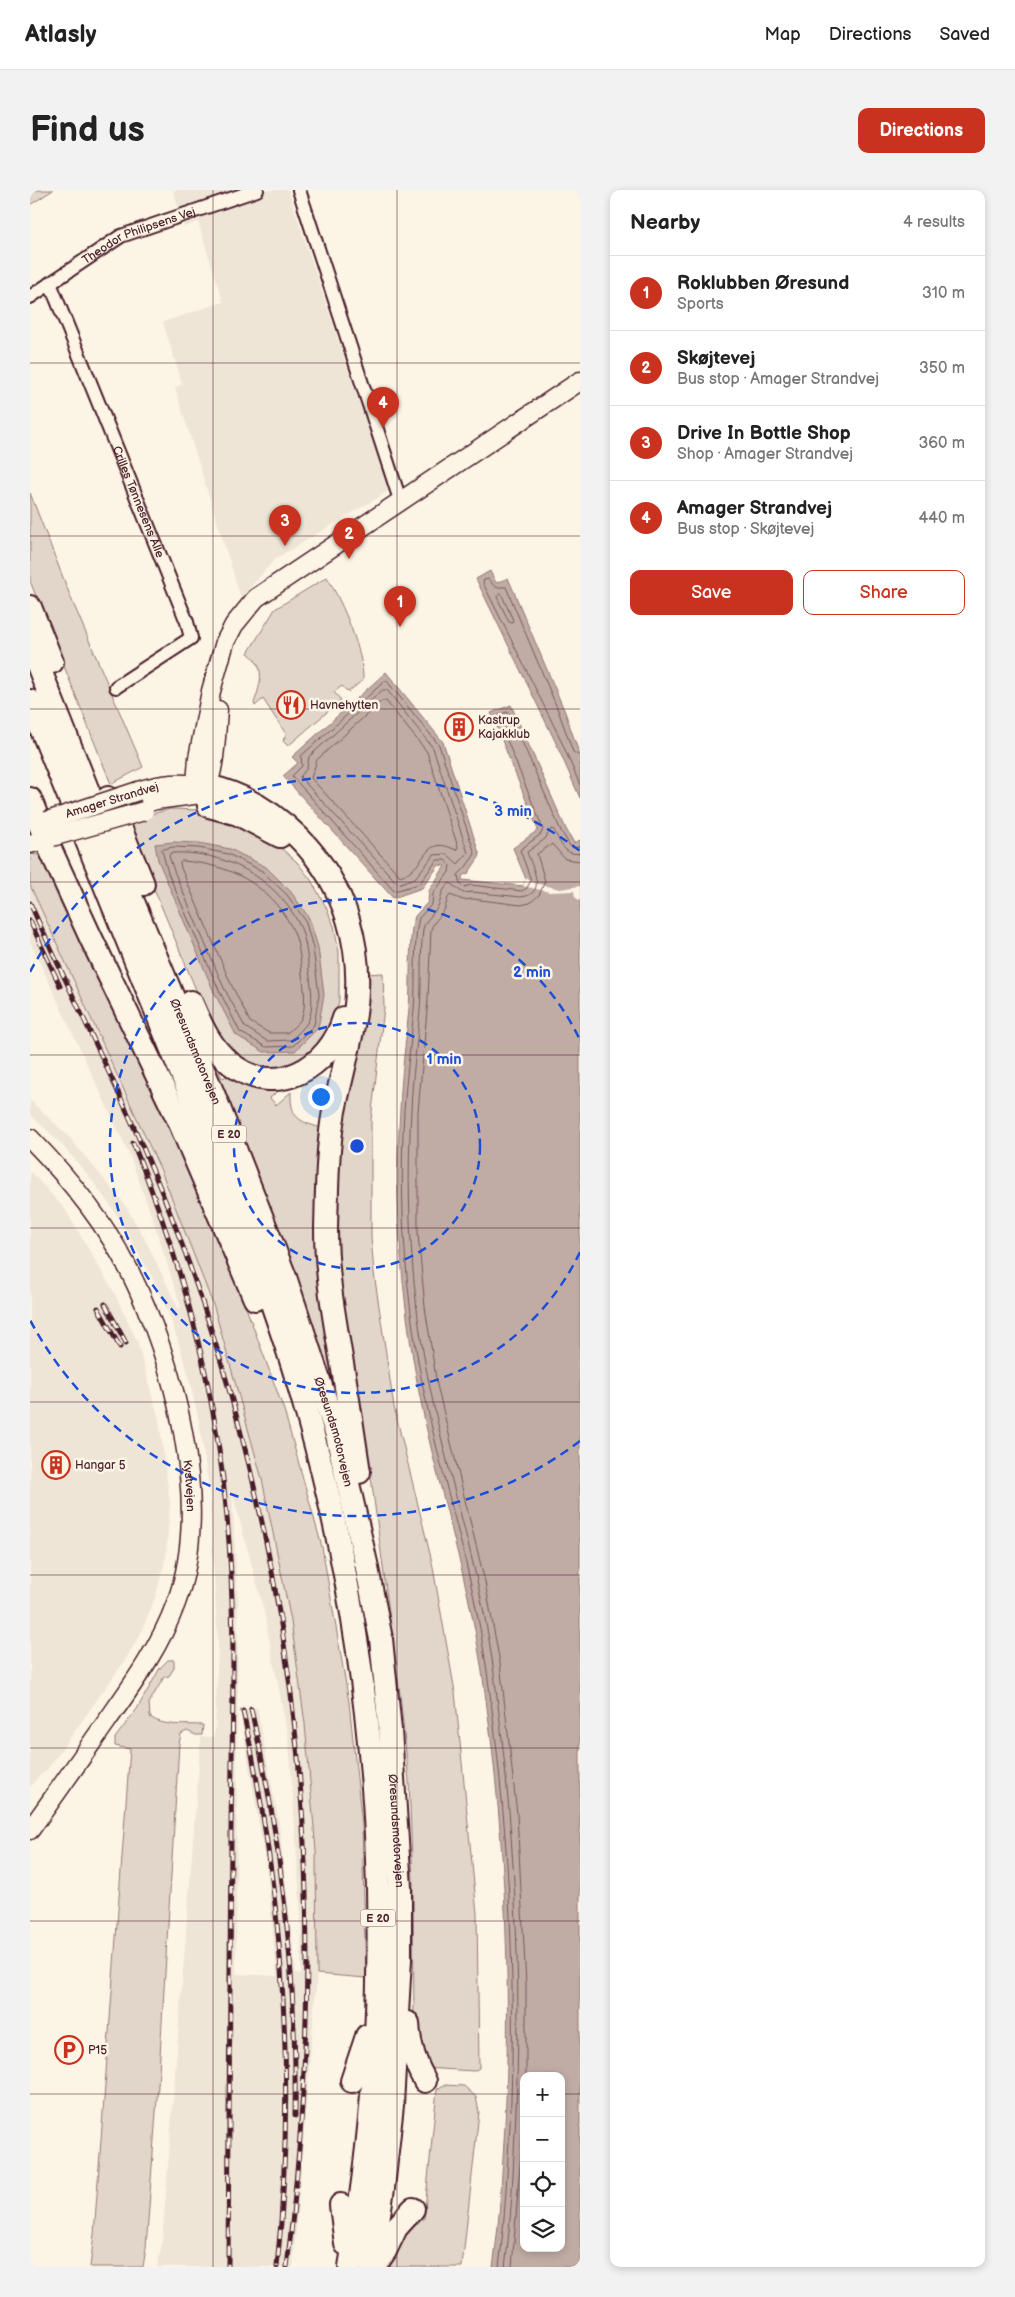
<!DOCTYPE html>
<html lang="en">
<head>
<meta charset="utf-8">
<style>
	body { margin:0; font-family:"Balsamiq Sans",sans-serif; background:#f2f2f2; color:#222 }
	.controls { position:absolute; right:15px; bottom:15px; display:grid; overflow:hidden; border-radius:10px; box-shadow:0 2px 8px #0003 }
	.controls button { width:45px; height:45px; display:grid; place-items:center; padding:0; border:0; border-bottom:1px solid #e0e0e0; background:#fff; color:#222; font:25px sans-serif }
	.you { position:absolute; left:290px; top:906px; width:18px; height:18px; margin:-12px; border:4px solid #fff; border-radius:50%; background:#1a73e8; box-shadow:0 0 0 8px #1a73e833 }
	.badge { display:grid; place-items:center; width:32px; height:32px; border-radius:50%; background:#c8321e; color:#fff; font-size:16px; font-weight:700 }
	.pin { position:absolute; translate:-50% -41px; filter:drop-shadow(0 1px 2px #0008) }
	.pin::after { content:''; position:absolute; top:26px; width:18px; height:15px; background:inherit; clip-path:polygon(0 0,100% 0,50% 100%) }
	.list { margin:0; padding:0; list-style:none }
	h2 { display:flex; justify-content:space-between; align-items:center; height:65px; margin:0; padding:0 20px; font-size:21px }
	h2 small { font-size:16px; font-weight:400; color:#767676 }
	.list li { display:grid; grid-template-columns:32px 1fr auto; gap:15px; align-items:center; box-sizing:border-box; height:75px; padding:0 20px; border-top:1px solid #e0e0e0 }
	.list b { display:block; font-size:19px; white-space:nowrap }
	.list p { margin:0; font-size:16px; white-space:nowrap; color:#767676 }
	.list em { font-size:16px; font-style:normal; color:#767676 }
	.actions { display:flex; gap:10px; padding:15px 20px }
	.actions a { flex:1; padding:11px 0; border:1px solid #c8321e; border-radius:10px; text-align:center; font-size:18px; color:#c8321e }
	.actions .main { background:#c8321e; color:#fff }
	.icon { flex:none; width:28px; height:28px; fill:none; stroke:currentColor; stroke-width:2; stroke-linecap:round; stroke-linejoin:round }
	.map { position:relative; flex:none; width:550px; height:2077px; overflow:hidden; border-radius:10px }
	header { display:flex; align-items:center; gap:30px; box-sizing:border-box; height:70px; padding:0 25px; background:#fff; border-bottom:1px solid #e0e0e0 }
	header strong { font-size:24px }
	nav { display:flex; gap:28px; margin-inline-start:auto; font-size:18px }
	.intro { display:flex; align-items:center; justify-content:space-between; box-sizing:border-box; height:120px; padding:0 30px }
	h1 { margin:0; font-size:35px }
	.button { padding:12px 22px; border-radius:10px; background:#c8321e; color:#fff; font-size:18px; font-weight:700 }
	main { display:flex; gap:30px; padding:0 30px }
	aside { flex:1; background:#fff; border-radius:10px; box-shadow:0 2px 8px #0003 }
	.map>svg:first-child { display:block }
	.built { fill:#eee5d7; fill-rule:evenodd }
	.green { fill:#e2d5ca; stroke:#967a7a }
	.water { fill:#c0aca5; stroke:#917474; fill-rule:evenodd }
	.pier { fill:#fcf5e5 }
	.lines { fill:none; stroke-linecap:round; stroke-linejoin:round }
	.shore { stroke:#79575c; stroke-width:1 }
	.street-casing { stroke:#4a1f2b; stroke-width:16 }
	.secondary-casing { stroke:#4a1f2b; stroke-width:21 }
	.highway-casing { stroke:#4a1f2b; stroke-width:26 }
	.street { stroke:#fcf5e5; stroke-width:12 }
	.secondary { stroke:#fcf5e5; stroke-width:18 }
	.highway { stroke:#fcf5e5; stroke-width:22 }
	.rail-casing { stroke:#4a1f2b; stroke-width:5 }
	.rail { stroke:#fcf5e5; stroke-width:3; stroke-dasharray:9; stroke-linecap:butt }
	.secondary-bridge-casing { stroke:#4a1f2b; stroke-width:21; stroke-linecap:butt }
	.secondary-bridge { stroke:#fcf5e5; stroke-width:18 }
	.grid { fill:none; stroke:#4a1f2b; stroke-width:1; stroke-opacity:0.55 }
	.ring { fill:none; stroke:#1d4ed8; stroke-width:2.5; stroke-dasharray:9 6 }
	.labels { text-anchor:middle; stroke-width:5; stroke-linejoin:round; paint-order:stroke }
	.shield { fill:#fcf5e5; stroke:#7f5f63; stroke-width:1 }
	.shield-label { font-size:11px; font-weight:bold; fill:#4a1f2b }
	.street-label { font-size:12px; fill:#4a1f2b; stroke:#fcf5e5 }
	.poi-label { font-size:12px; fill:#4a1f2b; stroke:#fcf5e5; text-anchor:start }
	.centre { fill:#1d4ed8; stroke:#fcf5e5; stroke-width:2.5 }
	.ring-label { font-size:15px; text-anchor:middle; font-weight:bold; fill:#1d4ed8; stroke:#fcf5e5; stroke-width:5; stroke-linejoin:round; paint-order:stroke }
</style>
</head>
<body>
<header>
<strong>Atlasly</strong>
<nav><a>Map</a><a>Directions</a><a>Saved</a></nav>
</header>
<div class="intro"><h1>Find us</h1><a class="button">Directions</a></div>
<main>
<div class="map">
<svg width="550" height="2077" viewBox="0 0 550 2077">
	<rect width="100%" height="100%" fill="#fcf5e5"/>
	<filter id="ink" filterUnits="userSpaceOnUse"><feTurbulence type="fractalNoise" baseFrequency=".02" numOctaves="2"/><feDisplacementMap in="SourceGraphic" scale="10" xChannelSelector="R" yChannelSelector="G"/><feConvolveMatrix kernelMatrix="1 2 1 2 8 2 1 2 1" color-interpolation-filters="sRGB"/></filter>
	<g filter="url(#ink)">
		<g class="built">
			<polygon points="143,0 258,0 359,301 245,369 211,408 145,198 152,194 133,132 193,112 168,32 154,37"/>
			<path d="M 0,695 L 132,983 L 184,1117 L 232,1289 L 261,1431 L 275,1534 L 286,1661 L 287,1784 L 263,2077 L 127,2077 L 132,2053 L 171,1547 L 183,1547 L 185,1541 L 188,1455 L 179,1299 L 169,1231 L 157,1180 L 139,1124 L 122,1087 L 83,1019 L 58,985 L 31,954 L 0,924 L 0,910 L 39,947 L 93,1012 L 115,1049 L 149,1120 L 151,1117 L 123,1030 L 99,964 L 0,752 ZM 202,1302 L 233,1417 L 259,1552 L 271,1726 L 271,1784 L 266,1783 L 249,1633 L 227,1517 L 210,1522 L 237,1683 L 247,1786 L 206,1784 L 208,1413 Z"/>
			<polygon points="0,981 35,1019 84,1102 107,1151 129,1230 140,1313 136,1367 125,1408 110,1445 94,1472 17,1580 8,1587 0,1598"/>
		</g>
		<g class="green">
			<polygon points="0,0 23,0 0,15"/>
			<polygon points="0,303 41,408 113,577 81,594 0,391"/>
			<path d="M 297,387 C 312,412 334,462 333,490 L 318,502 L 312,496 L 304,502 L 311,510 L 258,556 L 253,551 L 256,544 L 233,509 L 225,516 L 224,513 C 231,493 236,477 218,463 L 245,419 Z"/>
			<polygon points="140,619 170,620 200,629 245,653 267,672 281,690 296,717 304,736 309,762 309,810 305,832 280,868 257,878 234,878 215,872 196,856 181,836 96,631"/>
			<polygon points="0,664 9,665 16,672 61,777 133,919 201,1077 254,1220 292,1357 319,1512 332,1635 336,1788 287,1784 286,1661 275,1534 261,1431 232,1289 184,1117 132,983 0,695"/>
			<path d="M 353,783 L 354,818 L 341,930 L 341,1046 L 344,1083 L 364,1217 L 402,1372 L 425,1502 L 447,1724 L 449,1878 L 444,1881 L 394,1878 L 384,1837 L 383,1693 L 379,1591 L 370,1505 L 339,1272 L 313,1118 C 309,1075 306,1031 308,988 C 313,920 326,851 336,784 Z"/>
			<path d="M 171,850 L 177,854 L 192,888 L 199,885 L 258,891 L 240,908 L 246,915 L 261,902 C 260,930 271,932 295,939 L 315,1238 C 276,1104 227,977 171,850 Z"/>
			<path d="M 138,1470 L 144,1470 L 144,1478 L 139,1486 L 134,1487 L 119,1513 L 120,1527 C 133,1537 156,1534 173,1535 L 172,1545 L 166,1545 L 157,1541 L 151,1544 L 149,1554 L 129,1882 L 116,2058 L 113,2077 L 60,2077 L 64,2044 L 100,1559 L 85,1556 L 85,1548 L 107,1519 L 130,1478 Z"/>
			<polygon points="414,1895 434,1896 446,1907 449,1922 432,2077 357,2077 379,2028 394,2029 407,1899"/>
		</g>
		<g class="water">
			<polygon points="460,381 466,393 478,388 535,522 550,566 550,608 525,551 446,389"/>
			<path d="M 356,482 L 413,552 L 450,666 L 437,685 L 435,684 L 432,687 L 432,690 L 493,696 L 496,689 L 483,658 L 508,640 L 461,523 L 481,515 L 536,639 L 544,653 L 550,650 L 550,2077 L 463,2077 C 470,2030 472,1982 475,1935 C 482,1782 474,1626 451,1475 C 437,1381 405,1290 388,1197 C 371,1106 364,1012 370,920 C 371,886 376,852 379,818 C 381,791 379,764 382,737 L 385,726 L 398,712 L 399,701 L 415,676 L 409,675 L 392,698 L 363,708 L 253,586 L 268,573 L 262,567 ZM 494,1886 L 531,1886 L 531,2058 L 494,2058 Z"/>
			<polygon points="143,652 169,653 200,659 236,677 261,702 279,728 288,757 294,805 288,838 265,861 234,862 206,845 184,802 128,670 125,654"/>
		</g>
		<polygon class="pier" points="496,688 504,693 530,699 550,696 550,711 545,707 544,701 520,702 493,696"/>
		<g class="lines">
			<g class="shore">
				<polygon points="471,403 483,430 482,433 479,432 467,407"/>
				<polygon points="353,500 357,500 403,558 438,663 428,674 417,664 404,665 385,688 368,694 270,587 277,578 279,567"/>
				<path d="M 352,511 L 356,511 L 397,562 L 428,657 L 426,660 C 397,646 398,667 381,681 C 379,684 374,684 370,686 L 281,588 L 287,570 Z"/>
				<polyline points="550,566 543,562 528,520 476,397 465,397 458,389 454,390 453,393 530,548 550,595"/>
				<polygon points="143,657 169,658 198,664 232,681 257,705 275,730 283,758 289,805 284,835 263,856 236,857 210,842 189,800 138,683 132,660"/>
				<path d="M 141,663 C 193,660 244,687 268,732 C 276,747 277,765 279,781 C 281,794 285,821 277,833 C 273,839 266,845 261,850 L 237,851 L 215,837 L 194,798 L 144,681 L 139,666 Z"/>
				<path d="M 152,671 C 199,674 238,694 261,736 C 269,750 270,768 272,784 C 274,797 277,816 271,829 C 268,834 261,839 257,843 L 239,843 L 220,832 L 201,794 L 151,678 L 150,673 Z"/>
				<path d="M 496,1886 L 496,1795 L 487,1624 L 470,1473 L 455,1392 L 407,1195 L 395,1117 L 388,1044 L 388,922 L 398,809 L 401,740 C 403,731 410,728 414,720 C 417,714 416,709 420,705 L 433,710 L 443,709 L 491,715 L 500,713 L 509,705 L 515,691 L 507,664 L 522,654 L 535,669 L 550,671"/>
				<path d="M 469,2077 C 475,2030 477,1982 480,1935 C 487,1782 478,1627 456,1475 C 443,1381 412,1291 393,1197 C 375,1107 369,1012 374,921 C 376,887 381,853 384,819 C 386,792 384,765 387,738 L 389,728 L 402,714 L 403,704 L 419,682 L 420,675 L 415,670 L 407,670 L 389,694 L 364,701 L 262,586 L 272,576 L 271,566 L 356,490 L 409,555 L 445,664 L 435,678 L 428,685 L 430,694 L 434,697 L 441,695 L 492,701 L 497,698 L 501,690 L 490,660 L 511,644 L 513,639 L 468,528 L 469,525 L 477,522 L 480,524 L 531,641 L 540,656 L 545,658 L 550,656"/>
				<path d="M 475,2077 C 481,2032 483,1987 485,1942 C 493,1786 484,1630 463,1476 C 450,1381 419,1291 400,1198 C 381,1108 376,1013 381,921 C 382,888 387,854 390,820 C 392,793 390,766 393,739 C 396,729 401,727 407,718 C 413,709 408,703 420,693 L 433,703 L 442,702 L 491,707 C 519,704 501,676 497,662 L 515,649 L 521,639 L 524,640 C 529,651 535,667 550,663"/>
				<polyline points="482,2077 494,1926"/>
			</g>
			<defs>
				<g id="street">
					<polyline points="269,0 370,310"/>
					<path id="s1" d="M 20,93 L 157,432 L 161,448 L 86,497"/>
					<path id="s2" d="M 0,107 L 91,46 L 227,0"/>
				</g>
				<g id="secondary">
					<path d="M 108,601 C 132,593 151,592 176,596"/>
					<polyline points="177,613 166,594 168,568 181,501 195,452 204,435 226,408 550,191"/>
					<path d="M 112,614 L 126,610 L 171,604 C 186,591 186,540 188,520"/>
					<polyline points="0,654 22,647"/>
					<path id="s3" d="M 0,948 C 38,987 74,1031 99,1080 C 144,1170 183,1315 146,1413 C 130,1457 103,1494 77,1531 C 51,1568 26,1604 0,1640"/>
				</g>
				<g id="highway">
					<polyline points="0,417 22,472"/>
					<path id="s4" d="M 0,455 L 79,654 L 189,918 L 255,1087 L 307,1245 L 336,1373 L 351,1449 L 360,1540 L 370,1698 L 370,1769 L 362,1915 L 353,1998 L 341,2077"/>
					<path d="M 0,511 C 50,635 100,759 151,882 C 198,995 245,1109 278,1227 C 355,1501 369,1796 320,2077"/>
					<path d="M 177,596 C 214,604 243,622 269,648 C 316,695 334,759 325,824 C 320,856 311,888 304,921 C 297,960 297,1000 296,1039 C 296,1083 304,1126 311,1168 C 318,1206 323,1244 329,1282"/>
					<polyline points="78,608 113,694"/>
					<polyline points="0,609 16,650 60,746 149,931 225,1109"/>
					<polyline points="179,616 208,624 250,646"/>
					<path d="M 161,812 C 171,835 180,857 200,873 C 244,910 300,878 314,828"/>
					<path d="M 378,1833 C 379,1855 384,1872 395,1891"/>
					<polyline points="322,1891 337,1846"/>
					<polyline points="311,2015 316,2054"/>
					<polyline points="346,2074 355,2061 366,2038 383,2019"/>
				</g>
			</defs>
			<use href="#street" class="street-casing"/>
			<use href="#secondary" class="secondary-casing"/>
			<use href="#highway" class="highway-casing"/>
			<use href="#street" class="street"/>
			<use href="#secondary" class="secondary"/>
			<use href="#highway" class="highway"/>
			<defs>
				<g id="rail">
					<path d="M 0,713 C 51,827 110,939 153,1057 C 275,1393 301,1723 257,2077"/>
					<polyline points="0,731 30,796"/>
					<path d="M 103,953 C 151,1069 184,1191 196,1317 C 207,1425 202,1534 201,1643 C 201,1787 199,1932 198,2077"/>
					<polyline points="75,1114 96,1153"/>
					<polyline points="68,1118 90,1157"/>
					<path d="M 221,1519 C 252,1653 267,1788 265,1926"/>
					<path d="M 213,1521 C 253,1703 266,1891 247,2077"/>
				</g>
			</defs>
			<use href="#rail" class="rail-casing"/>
			<use href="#rail" class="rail"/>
			<defs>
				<g id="secondary-bridge">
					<polyline points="17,631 108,601"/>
					<polyline points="22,647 114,621"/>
				</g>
			</defs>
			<use href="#secondary-bridge" class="secondary-bridge-casing"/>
			<use href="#secondary-bridge" class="secondary-bridge"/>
		</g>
	</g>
	<path class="grid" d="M 183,0 L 183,2077M 367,0 L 367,2077M 0,173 L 550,173M 0,346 L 550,346M 0,519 L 550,519M 0,692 L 550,692M 0,865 L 550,865M 0,1038 L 550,1038M 0,1212 L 550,1212M 0,1385 L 550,1385M 0,1558 L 550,1558M 0,1731 L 550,1731M 0,1904 L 494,1904M 531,1904 L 550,1904"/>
	<g class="ring">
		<circle cx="327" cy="956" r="123"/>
		<path d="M550 1062A247 247 0 1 1 550 850"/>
		<path d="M550 1251A370 370 0 0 1 0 1130M0 782A370 370 0 0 1 550 661"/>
	</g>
	<defs>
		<symbol id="restaurant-ring" viewBox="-11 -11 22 22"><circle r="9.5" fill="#fcf5e5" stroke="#c8321e" stroke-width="1.5"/><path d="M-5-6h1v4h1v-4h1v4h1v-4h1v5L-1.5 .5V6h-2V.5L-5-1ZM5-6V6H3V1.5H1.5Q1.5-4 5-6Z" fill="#c8321e"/></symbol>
		<symbol id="building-ring" viewBox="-11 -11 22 22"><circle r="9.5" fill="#fcf5e5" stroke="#c8321e" stroke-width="1.5"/><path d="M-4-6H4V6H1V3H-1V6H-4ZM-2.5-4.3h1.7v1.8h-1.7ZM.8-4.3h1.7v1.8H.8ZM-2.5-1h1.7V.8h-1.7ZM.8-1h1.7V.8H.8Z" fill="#c8321e"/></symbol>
		<symbol id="parking-ring" viewBox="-11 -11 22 22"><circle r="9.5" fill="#fcf5e5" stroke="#c8321e" stroke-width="1.5"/><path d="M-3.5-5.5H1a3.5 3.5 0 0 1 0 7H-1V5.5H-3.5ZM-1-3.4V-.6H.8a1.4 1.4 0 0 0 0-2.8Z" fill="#c8321e"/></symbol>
	</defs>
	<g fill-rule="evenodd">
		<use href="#restaurant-ring" x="245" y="499" width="32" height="32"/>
		<use href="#building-ring" x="413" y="521" width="32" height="32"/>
		<use href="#building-ring" x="10" y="1259" width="32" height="32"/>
		<use href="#parking-ring" x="23" y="1844" width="32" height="32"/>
	</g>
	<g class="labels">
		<g class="shield">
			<rect x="181.5" y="935.5" width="35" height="17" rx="4"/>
			<rect x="330.5" y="1719.5" width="35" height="17" rx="4"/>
		</g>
		<g class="shield-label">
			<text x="199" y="948">E 20</text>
			<text x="348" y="1732">E 20</text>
		</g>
		<g class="street-label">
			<text dy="4" stroke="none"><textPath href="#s2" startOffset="126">Theodor Philipsens Vej</textPath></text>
			<text dy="4" stroke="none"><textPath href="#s1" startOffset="236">Crilles Tønnesens Alle</textPath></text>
			<text transform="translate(82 610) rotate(-17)" y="4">Amager Strandvej</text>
			<text dy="4" stroke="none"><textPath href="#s4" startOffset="439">Øresundsmotorvejen</textPath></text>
			<text dy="4" stroke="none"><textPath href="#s4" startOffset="844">Øresundsmotorvejen</textPath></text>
			<text dy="4" stroke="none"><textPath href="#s3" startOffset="391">Kystvejen</textPath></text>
			<text dy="4" stroke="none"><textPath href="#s4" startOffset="1249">Øresundsmotorvejen</textPath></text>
		</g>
		<g class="poi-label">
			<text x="280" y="519">Havnehytten</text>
			<text x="448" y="534">Kastrup<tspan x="448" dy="14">Kajakklub</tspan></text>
			<text x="45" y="1279">Hangar 5</text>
			<text x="58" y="1864">P15</text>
		</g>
	</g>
	<circle cx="327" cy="956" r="8" class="centre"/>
	<g class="ring-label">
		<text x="483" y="626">3 min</text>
		<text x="502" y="787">2 min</text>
		<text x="414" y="874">1 min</text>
	</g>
</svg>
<div class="controls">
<button>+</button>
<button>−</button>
<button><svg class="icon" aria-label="locate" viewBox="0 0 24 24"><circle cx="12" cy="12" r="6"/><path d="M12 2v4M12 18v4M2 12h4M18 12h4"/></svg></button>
<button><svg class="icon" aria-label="layers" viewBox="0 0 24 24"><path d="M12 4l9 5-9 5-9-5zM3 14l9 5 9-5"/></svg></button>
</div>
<div class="you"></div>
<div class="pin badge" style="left:370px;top:437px">1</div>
<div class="pin badge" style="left:319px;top:369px">2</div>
<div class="pin badge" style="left:255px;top:356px">3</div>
<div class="pin badge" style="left:353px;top:238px">4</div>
</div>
<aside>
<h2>Nearby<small>4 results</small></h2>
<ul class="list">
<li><span class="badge">1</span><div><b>Roklubben Øresund</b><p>Sports</p></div><em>310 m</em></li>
<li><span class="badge">2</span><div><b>Skøjtevej</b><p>Bus stop · Amager Strandvej</p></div><em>350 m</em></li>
<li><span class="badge">3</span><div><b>Drive In Bottle Shop</b><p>Shop · Amager Strandvej</p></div><em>360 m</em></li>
<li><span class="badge">4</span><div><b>Amager Strandvej</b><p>Bus stop · Skøjtevej</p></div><em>440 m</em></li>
</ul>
<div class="actions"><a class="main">Save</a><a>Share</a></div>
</aside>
</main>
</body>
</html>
